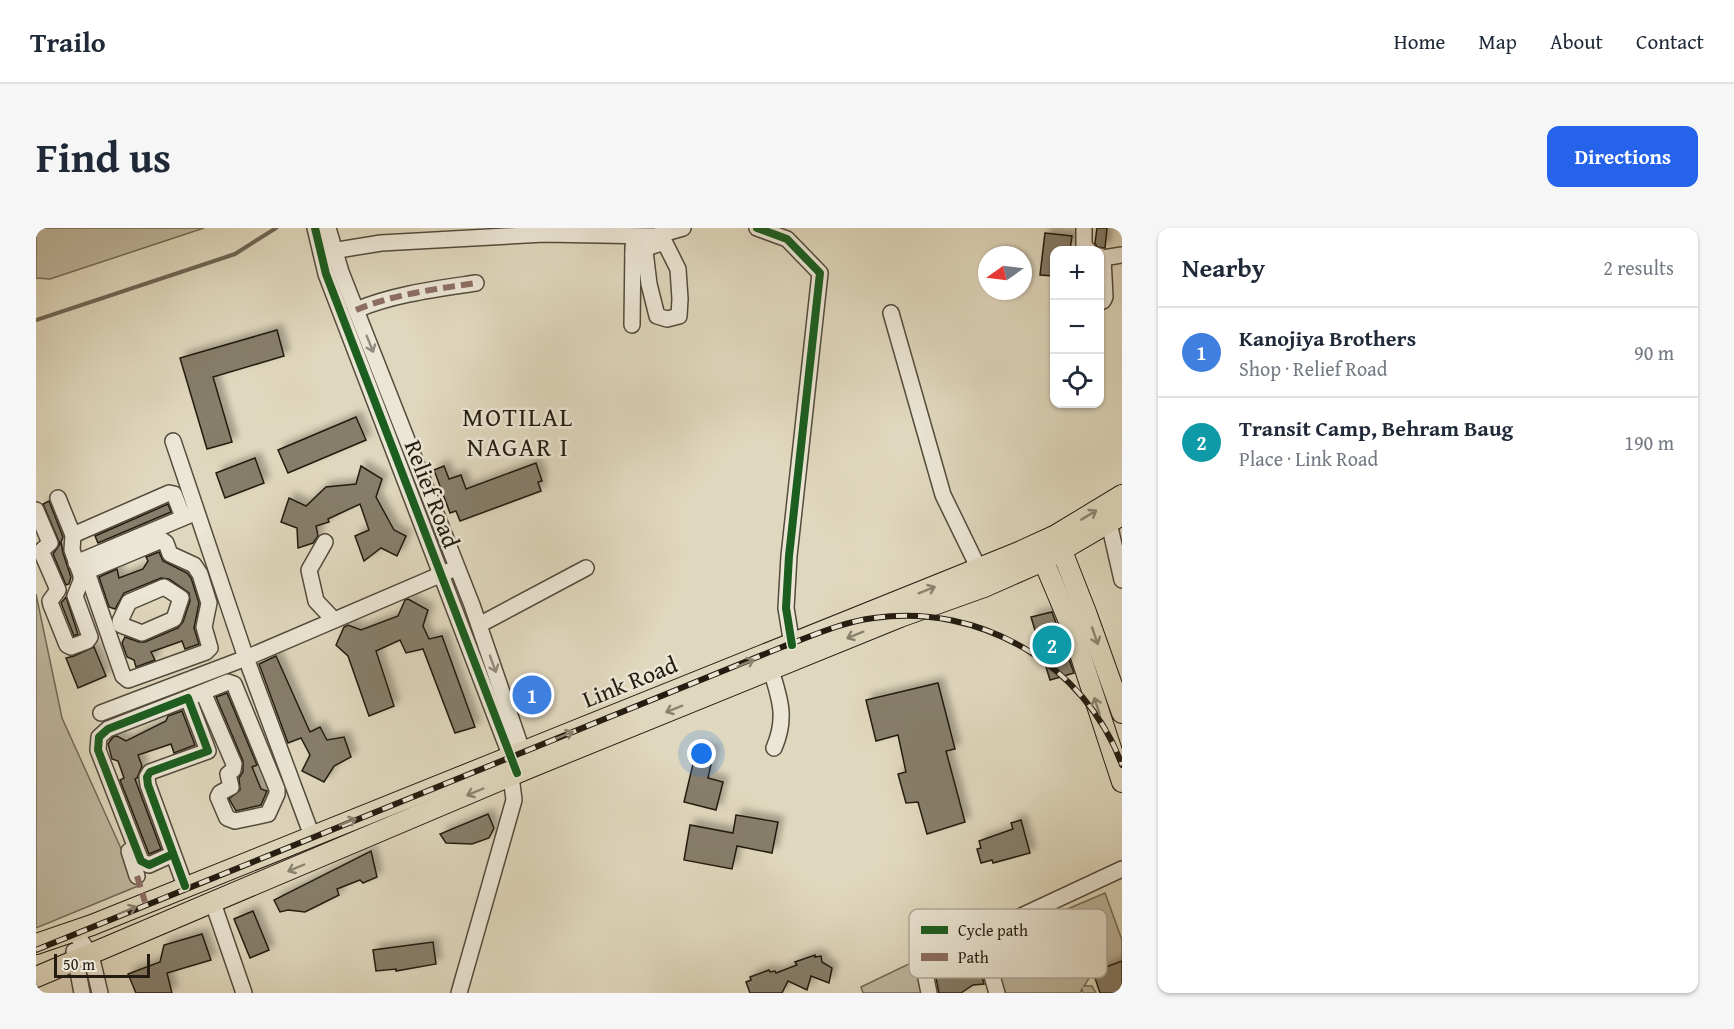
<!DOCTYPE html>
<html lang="en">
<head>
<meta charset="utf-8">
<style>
	body { margin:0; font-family:"Gentium Book Plus",serif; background:#f6f6f7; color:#1f2937 }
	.controls { position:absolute; right:18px; top:18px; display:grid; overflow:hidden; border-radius:12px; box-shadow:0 2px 4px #0004 }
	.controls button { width:54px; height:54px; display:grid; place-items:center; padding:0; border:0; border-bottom:2px solid #e0e1e3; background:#fff; color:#1f2937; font:30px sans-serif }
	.compass { position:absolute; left:942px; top:18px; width:54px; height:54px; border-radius:50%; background:#fff; box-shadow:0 2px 4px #0004; rotate:256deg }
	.scale { position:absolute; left:18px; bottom:15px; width:96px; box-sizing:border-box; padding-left:6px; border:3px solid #241c11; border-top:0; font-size:16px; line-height:21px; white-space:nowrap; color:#241c11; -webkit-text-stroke:4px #ebe6d5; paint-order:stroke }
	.you { position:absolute; left:666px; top:526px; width:21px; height:21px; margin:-15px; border:4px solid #fff; border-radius:50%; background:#1a73e8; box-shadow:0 0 0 9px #1a73e833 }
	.badge { display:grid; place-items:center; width:39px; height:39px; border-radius:50%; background:#2563eb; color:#fff; font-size:20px; font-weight:700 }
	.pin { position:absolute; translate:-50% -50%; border:3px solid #fff; box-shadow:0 2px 6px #0006 }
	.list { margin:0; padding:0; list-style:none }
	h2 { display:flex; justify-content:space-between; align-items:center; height:78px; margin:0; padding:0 24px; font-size:26px }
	h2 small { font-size:20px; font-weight:400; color:#747a83 }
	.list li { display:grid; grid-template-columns:39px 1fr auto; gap:18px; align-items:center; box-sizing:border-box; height:90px; padding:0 24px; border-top:2px solid #e0e1e3 }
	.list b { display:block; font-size:22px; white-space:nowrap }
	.list p { margin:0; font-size:20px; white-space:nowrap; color:#747a83 }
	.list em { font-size:20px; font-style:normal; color:#747a83 }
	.icon { flex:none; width:33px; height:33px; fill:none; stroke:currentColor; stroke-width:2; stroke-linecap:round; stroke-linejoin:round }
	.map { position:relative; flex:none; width:1086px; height:765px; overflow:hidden; border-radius:12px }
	header { display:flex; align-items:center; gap:36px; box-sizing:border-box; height:84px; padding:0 30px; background:#fff; border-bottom:2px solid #e0e1e3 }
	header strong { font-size:28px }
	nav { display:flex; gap:33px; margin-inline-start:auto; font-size:21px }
	.intro { display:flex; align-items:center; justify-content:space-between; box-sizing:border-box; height:144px; padding:0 36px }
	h1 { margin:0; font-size:42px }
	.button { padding:15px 27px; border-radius:12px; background:#2563eb; color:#fff; font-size:21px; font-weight:700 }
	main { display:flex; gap:36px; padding:0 36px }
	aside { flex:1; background:#fff; border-radius:12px; box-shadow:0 2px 4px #0004 }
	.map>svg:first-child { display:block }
	.green { fill:#c0b8a1; stroke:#726a59; stroke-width:1.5 }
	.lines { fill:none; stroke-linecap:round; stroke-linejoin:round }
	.stream { stroke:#6e6655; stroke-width:4 }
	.building { fill:#867e6b; stroke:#241c11; stroke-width:1.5; filter:url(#shadow) }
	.minor-casing { stroke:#534b3c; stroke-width:18 }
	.major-casing { stroke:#241c11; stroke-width:22 }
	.minor { stroke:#ebe6d5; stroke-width:15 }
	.major { stroke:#e0d8be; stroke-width:20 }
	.rail-casing { stroke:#241c11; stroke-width:6 }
	.rail { stroke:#ebe6d5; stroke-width:4; stroke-dasharray:11; stroke-linecap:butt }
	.quiet { stroke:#8d6e63; stroke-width:6; stroke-dasharray:12 6; stroke-linecap:butt }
	.cycleway-casing { stroke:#ebe6d5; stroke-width:11 }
	.cycleway { stroke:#1b5e20; stroke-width:8 }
	.oneway { stroke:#918b7d }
	.oneway2 { stroke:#8b8370 }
	.labels { text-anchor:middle; stroke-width:5; stroke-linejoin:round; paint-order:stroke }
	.street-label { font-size:24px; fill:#241c11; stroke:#ebe6d5 }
	.neighbourhood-label { font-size:26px; letter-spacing:1.5px; fill:#241c11; stroke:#ebe6d5 }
	.key { fill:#ebe6d5; stroke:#afa99a; stroke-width:1.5 }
	.key-label { font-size:16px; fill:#241c11 }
</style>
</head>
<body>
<header>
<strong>Trailo</strong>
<nav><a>Home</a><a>Map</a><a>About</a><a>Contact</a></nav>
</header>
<div class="intro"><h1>Find us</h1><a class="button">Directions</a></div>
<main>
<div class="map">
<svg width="1086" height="765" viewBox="0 0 1086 765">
	<defs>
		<filter id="shadow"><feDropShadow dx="5.5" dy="-5.5" stdDeviation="3" flood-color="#0004"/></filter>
	</defs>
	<rect width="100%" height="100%" fill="#e0d8be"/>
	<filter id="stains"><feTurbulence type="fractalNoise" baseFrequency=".00333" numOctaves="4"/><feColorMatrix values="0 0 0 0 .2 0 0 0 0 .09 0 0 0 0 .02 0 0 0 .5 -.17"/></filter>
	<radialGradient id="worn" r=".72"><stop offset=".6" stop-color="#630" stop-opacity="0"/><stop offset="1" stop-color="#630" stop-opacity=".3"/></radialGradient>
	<g class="green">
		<polygon points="0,0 168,0 14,51 0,50"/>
		<polygon points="0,366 26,490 102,658 0,700"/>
		<polygon points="1069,665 1086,712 1086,733 1057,744 1048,758 1056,758 1060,765 1047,765 1046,761 1044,765 965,765 949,716"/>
		<polygon points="881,732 890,765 827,765 825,759"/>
	</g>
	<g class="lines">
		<polyline class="stream" points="0,92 199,26 240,0"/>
	</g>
	<g class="building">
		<polygon points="1061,0 1071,0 1069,20 1061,19 1059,15"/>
		<polygon points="1009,5 1036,8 1034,22 1018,22 1018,48 1004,47"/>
		<polygon points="241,102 248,128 177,149 196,214 171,221 144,130"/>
		<polygon points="320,189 330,212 252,245 242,222"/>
		<polygon points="219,230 228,255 189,270 180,245"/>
		<polygon points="500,235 506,253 502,254 505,263 424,293 420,283 414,285 398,242 408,238 413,251 425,247 430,261"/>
		<polygon points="325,238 346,251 340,269 358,302 370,308 361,328 345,320 328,333 319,308 333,302 324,276 292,291 293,294 280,298 282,308 277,315 262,320 261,300 245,294 253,270 270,278 290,259 320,256"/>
		<polygon points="13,273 27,309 25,314 27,325 35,349 33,356 30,357 17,326 24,316 7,276"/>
		<polygon points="132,276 135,284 62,315 59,308"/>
		<polygon points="123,324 127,333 151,345 155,350 163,375 158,400 163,416 149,421 146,413 115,424 119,432 100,439 98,432 91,429 86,415 89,409 103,414 109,414 142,400 147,394 154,373 153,365 133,351 125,350 88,365 79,381 73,379 63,349 81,341 83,350 107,341 112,333 110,329"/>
		<polygon points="30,369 42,406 38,408 25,375"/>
		<polygon points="372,371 392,382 387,398 393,411 406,408 439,499 419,505 387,421 370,425 364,412 340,423 358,478 333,488 312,428 300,417 308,399 312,397 325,402 362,388 369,372"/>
		<polygon points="1016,384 1038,445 1014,452 995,389"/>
		<polygon points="58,419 70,448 42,460 30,430 38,428"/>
		<polygon points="240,428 274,504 284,499 291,512 308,509 315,529 298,538 288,554 266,543 274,527 265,510 252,515 223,436"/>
		<polygon points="902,455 919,521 910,523 929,594 891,606 882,574 870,575 862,546 870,544 862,507 840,513 830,472"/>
		<polygon points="191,465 221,537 216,539 225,561 231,563 225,577 200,583 193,571 204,562 203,550 207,544 207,533 180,469"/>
		<polygon points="146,483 159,517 138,525 135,516 102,527 106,538 101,550 99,551 125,621 113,626 84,552 88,550 82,533 76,531 72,516 77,509 81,508 90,513 130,493 132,488"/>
		<polygon points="661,519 678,523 672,550 687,554 680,582 648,574"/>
		<polygon points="452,586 458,600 453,610 436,616 410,615 404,606"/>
		<polygon points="700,587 742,594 736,625 701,618 696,641 648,632 654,597 697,605"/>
		<polygon points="985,592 994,625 957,635 956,632 945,635 941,621 945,620 943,613 977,601 975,595"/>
		<polygon points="335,623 341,649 327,655 324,652 301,661 303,667 269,684 252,682 244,684 238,672"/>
		<polygon points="217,683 233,722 214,730 198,691"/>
		<polygon points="166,706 175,732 131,745 136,765 100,765 92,746 124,734 128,717"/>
		<polygon points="397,714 400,736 360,743 360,741 340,743 337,722"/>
		<polygon points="940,726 948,756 937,757 925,765 903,765 898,740"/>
		<polygon points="779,727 779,729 785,728 786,734 796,740 793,755 775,748 771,762 752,753 746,765 714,765 710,754 715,752 714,749 733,742 734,744 739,743 740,745 761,737 759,734"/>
		<polygon points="1086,733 1086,765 1064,765 1057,744"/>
	</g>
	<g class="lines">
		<defs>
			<g id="minor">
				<polyline points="279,0 290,46 478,537"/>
				<polyline points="292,0 305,44 436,377 490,534"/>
				<polyline points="721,0 751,11 784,45 753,328 750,380 756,417"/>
				<polyline points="1048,0 1048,17 1052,22"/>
				<polyline points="290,24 345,15 508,6 619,8 647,0"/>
				<path d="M 597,27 C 608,23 617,15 629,15 L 642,41 L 644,71 L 643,88 L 631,91 L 621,88 L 613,56 L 609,23"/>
				<polyline points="1064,28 1067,30 1086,27"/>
				<polyline points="1064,74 1067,73 1069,69 1067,30"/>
				<path d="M 320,82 C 358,66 400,61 440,55"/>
				<polyline points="855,85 907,267 943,341"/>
				<polyline points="596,97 597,18"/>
				<polyline points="137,213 210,430 276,608"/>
				<polyline points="0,282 14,315 5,323 22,362 14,373 15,377 31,417 35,419 51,413 54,409 39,368 45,353 45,347 36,322 37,307 22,270"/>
				<polyline points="1073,295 1086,352"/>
				<polyline points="37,307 133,265 138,266 147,289"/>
				<polygon points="126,312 130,315 134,326 158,337 164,346 173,375 168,399 174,420 170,424 92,452 87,448 52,347 54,342"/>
				<polyline points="289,314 273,342 280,373 298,392"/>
				<polyline points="40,335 156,286"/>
				<polygon points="128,359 145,370 138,391 106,405 85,397 84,393 93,374"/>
				<polyline points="443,397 550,340"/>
				<path d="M 735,442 C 744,471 751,490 738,520"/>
				<polyline points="152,470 192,454 198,456 241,561 241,566 232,586 199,593 191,590 182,569 184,565 195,559 192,546 197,542 198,536 167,464"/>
				<polyline points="65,485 210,430 413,343"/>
				<polyline points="93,623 101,648"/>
				<polyline points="137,626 113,637 105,633 62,522 63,509 72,501 152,470 172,523 114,544 111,549 112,557 149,658"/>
				<polyline points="177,675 208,765"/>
				<polyline points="37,702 55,727 64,765"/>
				<polyline points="944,707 961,765"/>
				<polyline points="38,723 46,765"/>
				<polyline points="423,765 478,572 475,548"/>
				<polyline points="893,765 887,735 891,732 1086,641"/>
			</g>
			<g id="major">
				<polyline points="1022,313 1051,387 1086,485"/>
				<polyline points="1003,322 1035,398 1086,554"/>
				<polyline points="0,716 56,697 983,324 1020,307 1086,267"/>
				<polyline points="0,749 493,540 864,389 948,359 1007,333 1086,287"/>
			</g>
		</defs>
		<use href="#minor" class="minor-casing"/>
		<use href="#major" class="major-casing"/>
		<use href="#minor" class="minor"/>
		<use href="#major" class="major"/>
		<defs>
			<path id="rail" d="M 0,722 L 746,419 C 776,408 806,394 838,390 C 944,375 1049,436 1086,537"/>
		</defs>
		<use href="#rail" class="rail-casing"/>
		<use href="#rail" class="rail"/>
		<g class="quiet">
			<path d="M 320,82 C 358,66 400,61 440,55"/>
			<polyline points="101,648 109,674"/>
		</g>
		<defs>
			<g id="cycleway">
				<polyline points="279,0 290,46 481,545"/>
				<polyline points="721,0 751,11 784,45 753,328 750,380 756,417"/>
				<polyline points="137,626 113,637 105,633 62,522 63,509 72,501 152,470 172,523 114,544 111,549 112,557 149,658"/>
			</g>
		</defs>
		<use href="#cycleway" class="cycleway-casing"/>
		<use href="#cycleway" class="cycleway"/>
	</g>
	<defs><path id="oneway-shaft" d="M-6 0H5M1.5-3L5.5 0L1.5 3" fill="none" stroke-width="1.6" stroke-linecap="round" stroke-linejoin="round" transform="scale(1.5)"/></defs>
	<g class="oneway">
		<use href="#oneway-shaft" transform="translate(334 116) rotate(68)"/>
		<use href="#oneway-shaft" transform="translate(457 436) rotate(70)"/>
	</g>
	<g class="oneway2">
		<use href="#oneway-shaft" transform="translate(1053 287) rotate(-31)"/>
		<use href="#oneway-shaft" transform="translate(891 362) rotate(-22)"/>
		<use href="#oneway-shaft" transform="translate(819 407) rotate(158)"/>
		<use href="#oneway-shaft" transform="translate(1059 408) rotate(71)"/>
		<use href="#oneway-shaft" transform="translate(710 435) rotate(-22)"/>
		<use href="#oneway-shaft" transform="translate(1061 478) rotate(-108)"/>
		<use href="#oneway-shaft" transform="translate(638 481) rotate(158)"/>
		<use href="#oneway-shaft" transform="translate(529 507) rotate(-22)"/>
		<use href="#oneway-shaft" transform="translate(439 564) rotate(157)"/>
		<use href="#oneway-shaft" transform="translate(312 594) rotate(-22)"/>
		<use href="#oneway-shaft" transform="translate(260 640) rotate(157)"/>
		<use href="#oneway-shaft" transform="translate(92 682) rotate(-23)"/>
	</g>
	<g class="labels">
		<g class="street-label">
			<text transform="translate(396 266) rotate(69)" y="8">Relief Road</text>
			<text transform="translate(594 454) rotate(-22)" y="8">Link Road</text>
		</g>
		<g class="neighbourhood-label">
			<text x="482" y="198">MOTILAL<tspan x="482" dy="30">NAGAR I</tspan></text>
		</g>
	</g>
	<rect x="873" y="681" width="198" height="69" rx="9" class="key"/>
	<rect x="885" y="698" width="27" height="8" fill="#1b5e20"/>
	<rect x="885" y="725" width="27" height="8" fill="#8d6e63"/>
	<g class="key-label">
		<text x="922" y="708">Cycle path</text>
		<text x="922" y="735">Path</text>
	</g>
	<rect width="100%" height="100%" filter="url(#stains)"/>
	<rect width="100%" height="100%" fill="url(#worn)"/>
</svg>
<div class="controls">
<button>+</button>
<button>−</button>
<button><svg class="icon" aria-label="locate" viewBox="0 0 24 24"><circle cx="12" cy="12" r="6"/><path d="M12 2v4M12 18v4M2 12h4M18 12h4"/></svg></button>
</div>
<svg class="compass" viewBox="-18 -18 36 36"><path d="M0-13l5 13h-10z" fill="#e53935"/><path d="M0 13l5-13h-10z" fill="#747a83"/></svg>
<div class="scale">50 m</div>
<div class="you"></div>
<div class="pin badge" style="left:496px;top:467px;background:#3f7fe0">1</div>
<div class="pin badge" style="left:1016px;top:417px;background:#0f9aa8">2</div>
</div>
<aside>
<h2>Nearby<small>2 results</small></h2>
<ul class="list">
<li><span class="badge" style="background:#3f7fe0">1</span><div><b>Kanojiya Brothers</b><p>Shop · Relief Road</p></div><em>90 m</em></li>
<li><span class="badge" style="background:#0f9aa8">2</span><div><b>Transit Camp, Behram Baug</b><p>Place · Link Road</p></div><em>190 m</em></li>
</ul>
</aside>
</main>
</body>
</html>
